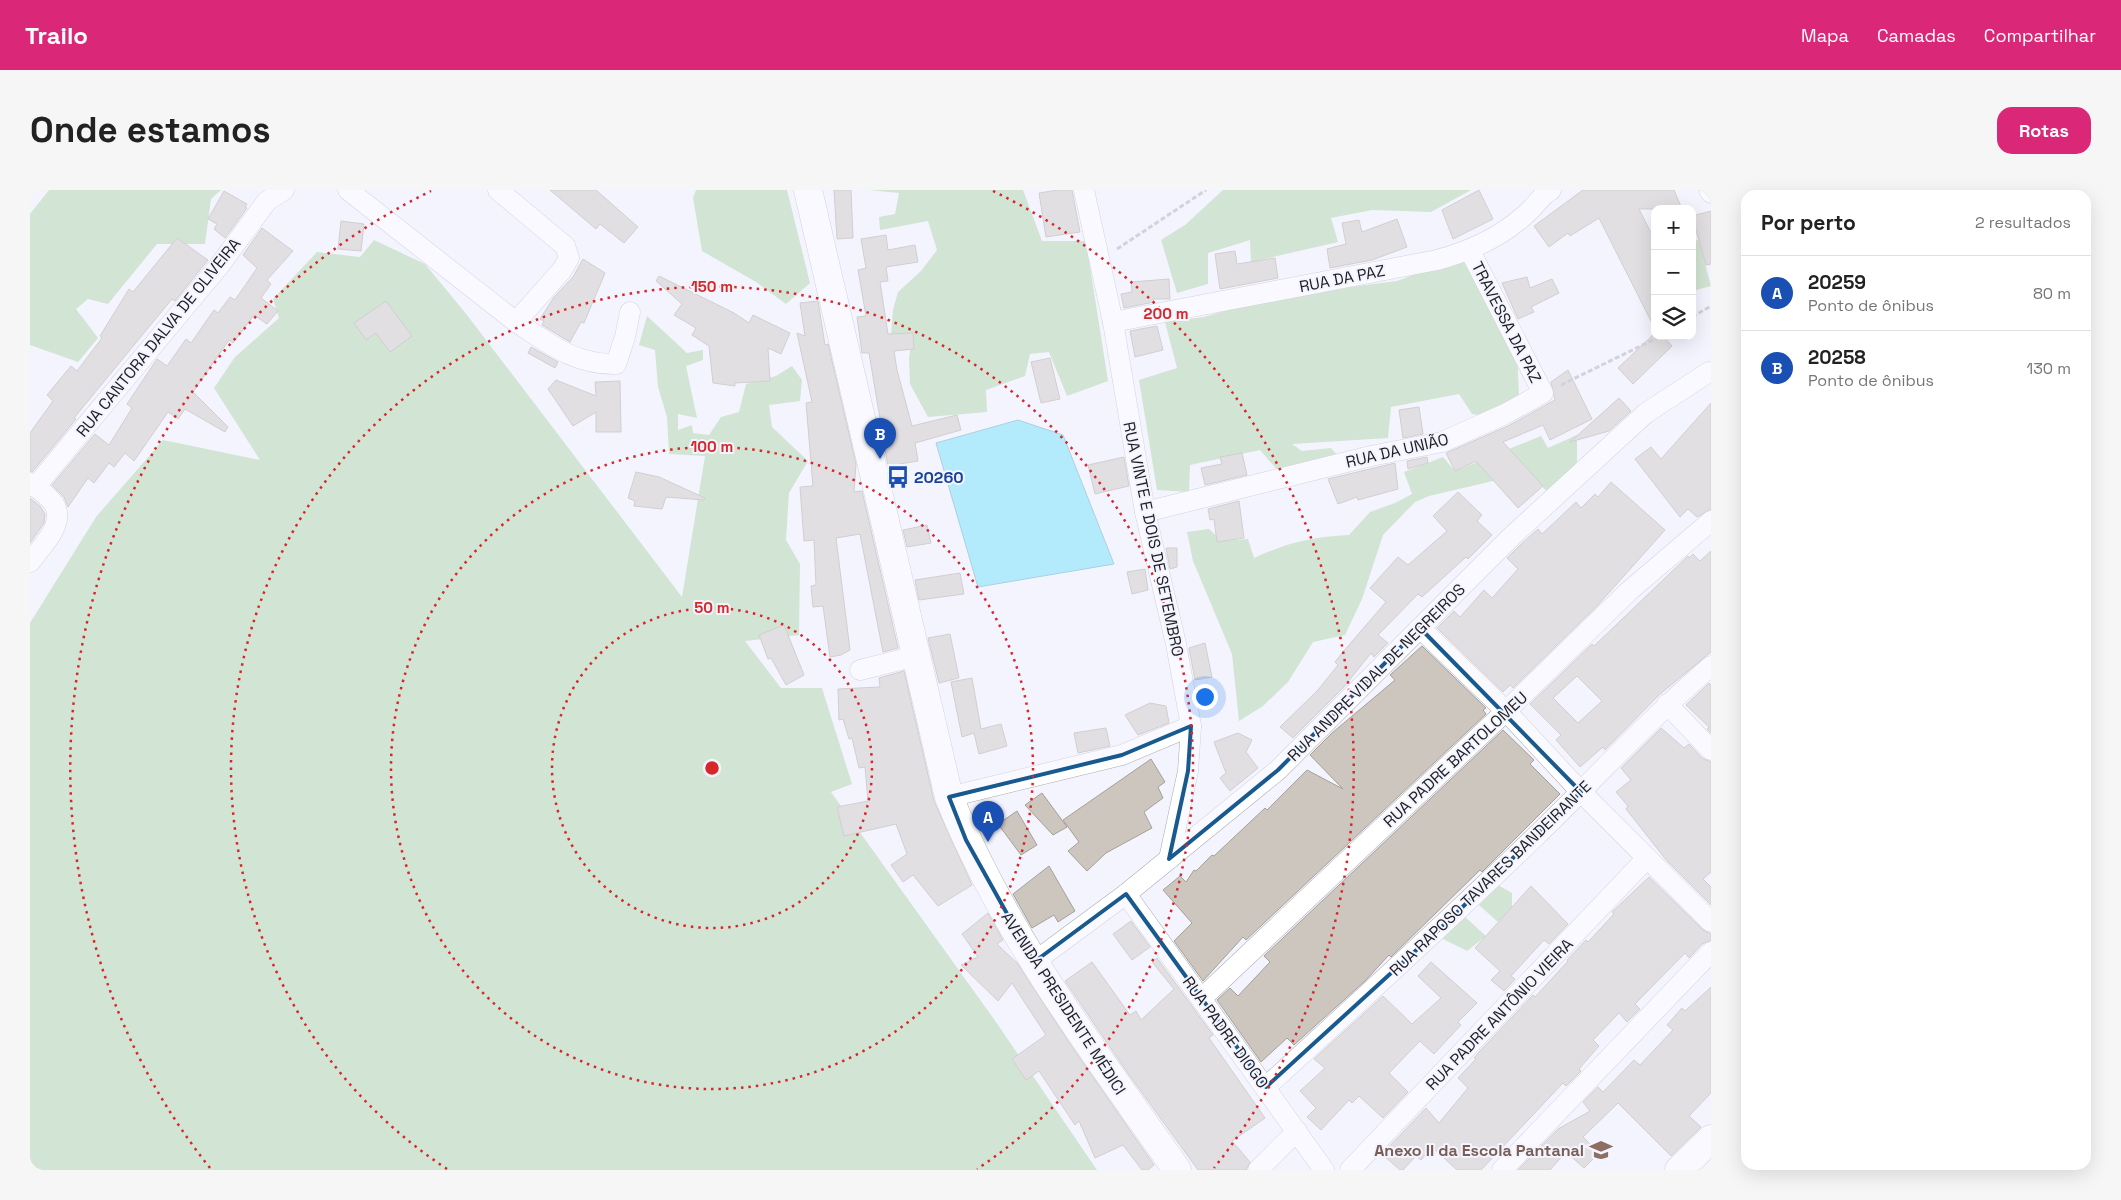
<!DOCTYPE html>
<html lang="pt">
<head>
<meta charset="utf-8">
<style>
	body { margin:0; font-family:"Space Grotesk",sans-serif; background:#f6f6f6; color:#222 }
	.controls { position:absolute; right:15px; top:15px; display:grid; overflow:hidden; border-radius:10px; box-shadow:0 5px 20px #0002 }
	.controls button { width:45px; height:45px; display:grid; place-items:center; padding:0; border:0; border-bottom:1px solid #e0e0e0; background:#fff; color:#222; font:25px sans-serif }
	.you { position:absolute; left:1174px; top:506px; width:18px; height:18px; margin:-12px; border:4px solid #fff; border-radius:50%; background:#1a73e8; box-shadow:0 0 0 8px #1a73e833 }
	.badge { display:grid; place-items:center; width:32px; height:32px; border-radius:50%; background:#db2777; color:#fff; font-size:16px; font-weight:700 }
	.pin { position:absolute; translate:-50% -41px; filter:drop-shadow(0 1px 2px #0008) }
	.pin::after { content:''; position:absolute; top:26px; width:18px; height:15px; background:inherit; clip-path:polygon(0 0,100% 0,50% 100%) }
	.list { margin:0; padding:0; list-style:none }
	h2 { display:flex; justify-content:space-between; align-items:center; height:65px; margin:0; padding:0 20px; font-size:21px }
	h2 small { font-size:16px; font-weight:400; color:#767676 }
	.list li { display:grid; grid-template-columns:32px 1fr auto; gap:15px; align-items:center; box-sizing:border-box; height:75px; padding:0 20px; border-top:1px solid #e0e0e0 }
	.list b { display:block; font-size:19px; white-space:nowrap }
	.list p { margin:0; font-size:16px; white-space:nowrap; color:#767676 }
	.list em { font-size:16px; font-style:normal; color:#767676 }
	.icon { flex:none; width:28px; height:28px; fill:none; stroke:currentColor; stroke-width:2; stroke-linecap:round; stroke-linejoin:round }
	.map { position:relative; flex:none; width:1681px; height:980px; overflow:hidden; border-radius:15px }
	header { display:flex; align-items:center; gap:30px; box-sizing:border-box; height:70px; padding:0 25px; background:#db2777; color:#fff }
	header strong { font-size:24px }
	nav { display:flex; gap:28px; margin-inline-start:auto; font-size:18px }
	.intro { display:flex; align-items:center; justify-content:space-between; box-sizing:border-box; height:120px; padding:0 30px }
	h1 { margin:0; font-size:35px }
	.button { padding:12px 22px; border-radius:15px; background:#db2777; color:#fff; font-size:18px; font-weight:700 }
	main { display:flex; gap:30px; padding:0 30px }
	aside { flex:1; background:#fff; border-radius:15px; box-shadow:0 5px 20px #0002 }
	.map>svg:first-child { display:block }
	.green { fill:#a8d09e }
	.water { fill:#65e0f9; stroke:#50a6b8 }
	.building { fill:#cdc6be; stroke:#a7a098; fill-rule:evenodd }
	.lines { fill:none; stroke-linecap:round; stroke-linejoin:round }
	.street-casing { stroke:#ababb5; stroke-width:21 }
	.secondary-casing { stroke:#ababb5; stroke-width:29 }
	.path { stroke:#a9a9b1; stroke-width:3; stroke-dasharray:5 2.5; stroke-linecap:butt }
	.street { stroke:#fff; stroke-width:20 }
	.secondary { stroke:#fff; stroke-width:28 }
	.marked { fill:none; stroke:#18598e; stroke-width:4; stroke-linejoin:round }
	.ring { fill:none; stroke:#d62828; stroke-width:2.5; stroke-dasharray:2.5 5 }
	.labels { text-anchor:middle; stroke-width:4; stroke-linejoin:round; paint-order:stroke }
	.street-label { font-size:16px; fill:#1e1e22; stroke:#f4f4ff }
	.transit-label { font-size:16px; font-weight:bold; fill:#164399; stroke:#f4f4ff; text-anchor:start }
	.education-label { font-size:16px; font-weight:bold; fill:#785e54; stroke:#f4f4ff; text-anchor:end }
	.centre { fill:#d62828; stroke:#f4f4ff; stroke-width:2.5 }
	.ring-label { font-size:15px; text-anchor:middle; font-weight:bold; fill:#d62828; stroke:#f4f4ff; stroke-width:4; stroke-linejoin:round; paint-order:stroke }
</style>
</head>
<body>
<header>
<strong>Trailo</strong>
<nav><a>Mapa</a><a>Camadas</a><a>Compartilhar</a></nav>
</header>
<div class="intro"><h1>Onde estamos</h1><a class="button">Rotas</a></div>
<main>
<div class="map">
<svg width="1681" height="980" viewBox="0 0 1681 980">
	<rect width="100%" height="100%" fill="#f4f4ff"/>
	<g class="green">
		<polygon points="19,0 191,0 181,9 175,54 127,54 78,114 58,109 46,119 68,148 48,172 0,155 0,24"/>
		<polygon points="666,0 757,0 780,93 756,114 726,92 672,61 663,8"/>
		<polygon points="839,0 993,0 1012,51 1056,51 1078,191 1037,206 1019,162 1000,164 995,186 956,200 957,222 898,227 880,194 879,168 883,143 861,144 863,120 868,102 891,81 907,60 898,31 850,40 849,27 865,24 869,3"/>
		<polygon points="1193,0 1441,0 1401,22 1342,20 1301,28 1308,52 1221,72 1220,50 1178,63 1178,94 1147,103 1131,50 1155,35"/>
		<polygon points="1662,48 1669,51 1681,96 1662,101"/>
		<polygon points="344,50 395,74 437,125 652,407 675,266 639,264 637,227 628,197 625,160 609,155 617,126 657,163 673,160 673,170 656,176 667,228 648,224 648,240 662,235 663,243 679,245 691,227 709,222 716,194 746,186 762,176 772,190 770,211 739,215 742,237 778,271 759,303 756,350 770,374 769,445 715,451 751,498 792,498 822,594 801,602 966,832 1067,980 0,980 0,433 66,327 133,250 230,270 184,198 205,167 249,128 243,109 287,62 330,67"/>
		<polygon points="1437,65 1487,159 1489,207 1457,226 1442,224 1429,204 1361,217 1358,248 1262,254 1272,261 1301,258 1310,268 1249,282 1230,260 1160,275 1159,302 1127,300 1109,190 1147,178 1135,132 1174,127 1242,107 1367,91"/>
		<path d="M 1547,245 L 1547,278 L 1518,303 L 1488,269 L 1463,291 L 1399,306 L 1385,312 L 1353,345 L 1332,409 L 1315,445 L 1283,452 L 1258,492 L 1233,516 L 1209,531 L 1202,464 L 1163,371 L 1157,342 L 1179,339 L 1192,351 L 1218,349 L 1224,368 C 1259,352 1282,347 1319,345 L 1340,322 L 1365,313 L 1382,304 L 1374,282 L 1413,267 L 1425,281 L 1511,246 L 1518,258 Z"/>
		<polygon points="1468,695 1482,703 1482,717 1468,732 1449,715"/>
		<polygon points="1435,727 1456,746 1437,761 1413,749 1422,735"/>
	</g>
	<polygon class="water" points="988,230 1033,245 1084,374 948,397 906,253"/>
	<g class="building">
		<polygon points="520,0 566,0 608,37 594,53 570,34 566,39"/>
		<polygon points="804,0 821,0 823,48 807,49"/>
		<polygon points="1028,0 1042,0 1050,42 1016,47 1009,3"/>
		<polygon points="1449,0 1463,29 1423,49 1412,20"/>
		<polygon points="1553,0 1644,0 1652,19 1609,19 1625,51 1625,139 1569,28 1540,46 1538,43 1519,57 1504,36"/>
		<polygon points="194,1 217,14 215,17 217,18 195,48 184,39 187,34 178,29"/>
		<polygon points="1681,21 1681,74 1676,75 1662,26"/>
		<polygon points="1367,29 1377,57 1342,70 1300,78 1297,59 1316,54 1312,33 1329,30 1332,42"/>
		<polygon points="311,31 334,34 331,61 308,59"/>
		<polygon points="232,38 263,61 237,90 241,94 231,108 248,121 237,134 224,125 203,153 199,150 163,202 198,237 195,242 155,219 148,229 138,222 104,271 95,263 84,277 79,273 64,293 58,288 38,317 34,307 22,295 65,244 79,255 102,218 97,214 127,169 137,176 156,149 161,153 184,120 188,123 200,107 205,110 227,78 213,65"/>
		<polygon points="856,45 858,60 885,55 888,72 856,77 858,91 850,92 858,144 883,143 884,159 864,161 867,180 882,236 927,225 931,240 885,253 888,271 858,276 839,163 832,163 827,127 836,126 828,80 836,78 831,49"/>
		<polygon points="147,48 178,70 145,111 142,109 44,228 46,229 2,282 0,281 0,243 23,211 17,205 41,176 47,181 72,148 70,146 99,99 103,102"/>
		<polygon points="1205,61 1207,74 1245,68 1248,88 1190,99 1185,64"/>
		<polygon points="553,69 575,83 554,133 551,132 540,152 512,135 514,131 510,129 524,107 543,87"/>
		<polygon points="629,86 704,123 719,133 723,125 760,143 751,164 738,158 740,191 705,193 705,196 683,193 679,156 662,145 666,138 644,125 652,114 626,91"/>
		<polygon points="1497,87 1500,98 1522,89 1529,103 1501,117 1504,122 1488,129 1472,93"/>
		<polygon points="1139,89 1140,109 1123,109 1124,112 1094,118 1091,104 1102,102 1101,92"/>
		<polygon points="356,111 382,146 360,162 346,143 336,150 324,133"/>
		<polygon points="788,111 795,155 798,154 826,274 824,302 832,301 868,458 853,462 830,344 806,348 820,460 811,465 800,467 793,416 783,417 781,396 786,395 784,350 774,351 770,297 783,296 776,213 782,212 767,143 775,146 770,113"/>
		<polygon points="1127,136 1133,160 1105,167 1100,141"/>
		<polygon points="1625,143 1625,146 1633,146 1642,156 1603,194 1588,178"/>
		<polygon points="501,157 528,172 525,178 498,163"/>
		<polygon points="1020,168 1030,209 1011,213 1001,172"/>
		<polygon points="1538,180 1562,229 1520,250 1513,235 1473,252 1513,296 1488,318 1446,271 1425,281 1416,263 1480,235 1525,210 1521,192"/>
		<polygon points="526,190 566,206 565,192 590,191 591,242 566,242 566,222 543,236 518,199"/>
		<polygon points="1589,208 1601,221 1579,241 1540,252"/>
		<polygon points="1681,213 1681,319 1667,327 1658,319 1650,327 1605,269 1621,257 1631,269"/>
		<polygon points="1389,217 1393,244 1373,248 1369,220"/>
		<polygon points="1212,263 1217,285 1175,295 1171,278 1192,274 1190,267"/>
		<polygon points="1094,267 1099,296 1065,304 1058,275"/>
		<polygon points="1397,267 1398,273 1378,279 1377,271"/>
		<polygon points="1365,273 1368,299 1328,310 1327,307 1308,314 1298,289"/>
		<polygon points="606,282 629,287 675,308 674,310 636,307 632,319 604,316 605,311 598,308"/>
		<polygon points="1581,292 1635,340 1568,415 1483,498 1480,495 1473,502 1407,438 1424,421 1430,427 1454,400 1462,408 1488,379 1477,368 1489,356 1508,339 1512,344 1546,312 1551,318 1565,304 1568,307"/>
		<polygon points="1428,302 1452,325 1447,331 1462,345 1438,369 1436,367 1392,407 1388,404 1348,445 1358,453 1344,467 1341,463 1314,497 1263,548 1250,537 1288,500 1308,475 1305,472 1312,463 1356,412 1340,398 1368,367 1378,375 1417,341 1403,326"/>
		<polygon points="0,308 10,316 15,324 14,333 0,353"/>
		<polygon points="1209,311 1214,348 1187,352 1184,329 1180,330 1178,319"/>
		<polygon points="897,335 901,353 877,357 873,340"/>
		<polygon points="1136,358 1147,358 1147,377 1140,379"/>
		<path d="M 1681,361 L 1681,462 L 1629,505 L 1575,560 L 1573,557 L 1550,577 L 1526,550 L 1531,545 L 1500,514 L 1562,454 L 1564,456 L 1658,366 L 1659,368 L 1663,364 L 1670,371 ZM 1547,486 L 1572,511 L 1548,533 L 1523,508 Z"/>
		<polygon points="1115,379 1118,400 1102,404 1097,382"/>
		<polygon points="930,383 934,404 889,410 885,390"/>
		<polygon points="754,435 774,485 756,495 741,468 738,469 729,445"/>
		<polygon points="920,444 929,488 909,493 898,448"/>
		<polygon points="1175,453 1182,487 1165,490 1159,458"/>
		<polygon points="1392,456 1456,518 1453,520 1456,524 1216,750 1213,747 1173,791 1144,751 1162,733 1133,700 1150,686 1156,692 1164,680 1166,681 1182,665 1184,666 1235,618 1237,620 1277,580 1313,599 1280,565 1302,543 1365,490 1360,485"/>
		<polygon points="874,481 904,611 942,695 908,716 883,685 873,692 861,675 877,664 866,634 814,646 807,617 838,611 835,577 829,578 822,548 819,549 813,529 809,530 808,499 850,497 849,488"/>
		<polygon points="942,488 951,539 971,534 977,556 949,564 944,543 932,547 921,492"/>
		<polygon points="1679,493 1681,495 1681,543 1677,539 1679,537 1656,515"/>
		<polygon points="1120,513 1136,516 1139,533 1108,545 1095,525"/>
		<polygon points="1076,538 1080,556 1048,563 1044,543"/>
		<polygon points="1631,538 1654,558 1659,554 1672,568 1681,572 1681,682 1673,689 1681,697 1681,715 1637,671 1596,619 1598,616 1586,602 1601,590 1591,578"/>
		<polygon points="1473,540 1504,570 1500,574 1530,604 1452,682 1450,680 1361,767 1359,765 1336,790 1264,855 1257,848 1231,872 1187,810 1200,798 1208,806 1240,772 1234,766"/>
		<polygon points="1208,543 1222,550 1216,562 1228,578 1200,601 1190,588 1196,583 1184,552"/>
		<polygon points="1121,569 1135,592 1128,597 1133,608 1114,622 1122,638 1076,663 1057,681 1038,661 1049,652 1033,630"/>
		<polygon points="1012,603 1037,637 1023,645 995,615"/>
		<polygon points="987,621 1007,655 991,665 968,634"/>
		<polygon points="1019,676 1045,721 1028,732 1024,725 1002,738 983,704"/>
		<polygon points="1619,687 1673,740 1681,744 1681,750 1672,754 1659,768 1655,763 1605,814 1610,819 1597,832 1589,823 1563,850 1569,856 1549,879 1551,881 1536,896 1533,893 1451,980 1427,980 1402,957 1391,970 1386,966 1373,980 1370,980 1352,964 1396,918 1409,933 1438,898 1428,888 1446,869 1444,868 1449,862 1503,805 1505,807 1538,771 1537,770 1556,750 1558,752 1584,724 1582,722"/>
		<polygon points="1501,696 1538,734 1519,754 1514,750 1481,786 1485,789 1474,801 1461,790 1470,781 1445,758"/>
		<polygon points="958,723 973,750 967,754 988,774 1040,854 1124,975 1118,980 1112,980 1093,955 1065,968 1049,931 1045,935 1009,881 996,890 982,869 1016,845 982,793 968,811 931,775 948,767 932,744"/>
		<polygon points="1101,731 1120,757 1102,770 1083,744"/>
		<polygon points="1127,768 1183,845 1179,848 1235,928 1202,951 1220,972 1216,980 1168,980 1097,882 1035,791 1062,772 1100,825 1106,821 1111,830 1144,799 1122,772"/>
		<polygon points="1401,772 1447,813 1428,832 1431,835 1404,864 1390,851 1359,883 1378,902 1353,928 1329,906 1322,913 1319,910 1291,940 1277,927 1286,918 1270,901 1295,878 1284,869 1353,806 1382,834 1411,808 1388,786"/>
		<polygon points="1681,797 1681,903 1659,926 1671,937 1641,966 1588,913 1553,947 1569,963 1554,978 1536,962 1520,980 1488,980 1528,939 1560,921 1553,912 1568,897 1573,902 1604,870 1610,875 1643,840 1637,835 1652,818 1655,821"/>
	</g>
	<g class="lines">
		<defs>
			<g id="street">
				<polyline points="318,0 486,132 532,80 539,68 535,56 468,0"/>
				<polyline points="1054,0 1083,132 1115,322 1146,454 1161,536 1158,581 1139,669"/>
				<polyline points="1679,0 1681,3"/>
				<path d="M 486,132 C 519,154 546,175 586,174 L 595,147 L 600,122"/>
				<path d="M 1083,132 L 1407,70 C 1440,61 1470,48 1496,24 C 1506,16 1510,6 1521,0"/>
				<path d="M 0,293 C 8,299 18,305 24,314 C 36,334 11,357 0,372"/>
				<polyline points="5,297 189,76 237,11 254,0"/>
				<polyline points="1115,322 1341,266 1412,252 1475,224 1513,203 1440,61"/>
				<polyline points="1390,438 1476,521 1551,602 1681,732"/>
				<polyline points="830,480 886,466"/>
				<polyline points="1637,514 1681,560"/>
				<polyline points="919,607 1092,565 1161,536"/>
				<polyline points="1096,704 1294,980"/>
				<polyline points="1004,772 1096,704 1248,580 1481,347 1616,223 1679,182"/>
				<polyline points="1171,809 1476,521 1599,401 1681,331"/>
				<path d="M 1236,897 C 1327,814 1417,732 1505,647 C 1564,590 1619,529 1681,476"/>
				<polyline points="1228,980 1267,941"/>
				<polyline points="1320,980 1617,668"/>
				<polyline points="1472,980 1681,762"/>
			</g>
			<g id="secondary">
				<path d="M 778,0 L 919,607 C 973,743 1064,861 1147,980"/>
				<polyline points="1649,980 1681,949"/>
			</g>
		</defs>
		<use href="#street" class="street-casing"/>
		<use href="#secondary" class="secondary-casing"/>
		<g class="path">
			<polyline points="1087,59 1176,0"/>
			<polyline points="1662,127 1681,116"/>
			<polyline points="1531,195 1631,146"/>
		</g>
		<use href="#street" class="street"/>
		<use href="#secondary" class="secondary"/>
	</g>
	<path d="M0 0H1681V980H0ZM 1390,438 L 1551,602 L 1416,733 L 1236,897 L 1096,704 L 1004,772 L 936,650 L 919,607 L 1092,565 L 1161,536 L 1158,581 L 1139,669 L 1248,580 Z" fill="#f4f4ff" fill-opacity=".55" fill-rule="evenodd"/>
	<path class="marked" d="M 1390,438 L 1551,602 L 1416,733 L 1236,897 L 1096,704 L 1004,772 L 936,650 L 919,607 L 1092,565 L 1161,536 L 1158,581 L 1139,669 L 1248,580 Z"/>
	<g class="ring">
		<circle cx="682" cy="578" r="160"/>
		<circle cx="682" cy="578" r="321"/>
		<path d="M417 979A481 481 0 1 1 947 979"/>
		<path d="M180 978A642 642 0 0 1 401 1M963 1A642 642 0 0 1 1184 978"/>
	</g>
	<defs>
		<symbol id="bus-bare" viewBox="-9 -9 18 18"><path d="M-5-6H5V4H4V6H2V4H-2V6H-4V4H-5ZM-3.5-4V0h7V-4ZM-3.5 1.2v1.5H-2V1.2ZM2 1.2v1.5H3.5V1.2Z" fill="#1a4fb4" stroke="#f4f4ff" stroke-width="2.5" paint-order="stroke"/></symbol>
		<symbol id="school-bare" viewBox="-9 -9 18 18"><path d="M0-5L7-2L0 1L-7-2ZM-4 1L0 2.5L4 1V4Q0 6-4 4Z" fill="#8d6e63" stroke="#f4f4ff" stroke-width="2.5" paint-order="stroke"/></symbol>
	</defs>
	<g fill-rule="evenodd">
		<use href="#bus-bare" x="852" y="271" width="32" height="32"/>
		<use href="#school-bare" x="1555" y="944" width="32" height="32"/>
	</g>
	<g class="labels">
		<g class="street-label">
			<text transform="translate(1312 88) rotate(-11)" y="6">RUA DA PAZ</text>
			<text transform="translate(1477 132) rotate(63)" y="6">TRAVESSA DA PAZ</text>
			<text transform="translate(128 147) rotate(-51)" y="6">RUA CANTORA DALVA DE OLIVEIRA</text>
			<text transform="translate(1367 260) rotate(-13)" y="6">RUA DA UNIÃO</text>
			<text transform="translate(1124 349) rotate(78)" y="6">RUA VINTE E DOIS DE SETEMBRO</text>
			<text transform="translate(1346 482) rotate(-45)" y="6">RUA ANDRE VIDAL DE NEGREIROS</text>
			<text transform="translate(1425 569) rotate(-43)" y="6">RUA PADRE BARTOLOMEU</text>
			<text transform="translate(1460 688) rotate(-44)" y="6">RUA RAPOSO TAVARES BANDEIRANTE</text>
			<text transform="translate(1034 813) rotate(57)" y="6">AVENIDA PRESIDENTE MÉDICI</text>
			<text transform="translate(1469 824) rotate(-46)" y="6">RUA PADRE ANTÔNIO VIEIRA</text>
			<text transform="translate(1196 842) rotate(54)" y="6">RUA PADRE DIOGO</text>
		</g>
		<g class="transit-label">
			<text x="884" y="293">20260</text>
		</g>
		<g class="education-label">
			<text x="1554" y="966">Anexo II da Escola Pantanal</text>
		</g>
	</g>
	<circle cx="682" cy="578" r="8" class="centre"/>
	<g class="ring-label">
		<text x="682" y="102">150 m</text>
		<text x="1136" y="129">200 m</text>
		<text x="682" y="262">100 m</text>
		<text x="682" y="423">50 m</text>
	</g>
</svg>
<div class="controls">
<button>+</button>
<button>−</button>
<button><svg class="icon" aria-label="layers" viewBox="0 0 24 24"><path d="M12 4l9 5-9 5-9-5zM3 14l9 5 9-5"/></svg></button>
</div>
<div class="you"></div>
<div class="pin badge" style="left:958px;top:652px;background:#1a4fb4">A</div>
<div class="pin badge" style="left:850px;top:269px;background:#1a4fb4">B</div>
</div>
<aside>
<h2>Por perto<small>2 resultados</small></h2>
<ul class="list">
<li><span class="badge" style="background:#1a4fb4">A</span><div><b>20259</b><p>Ponto de ônibus</p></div><em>80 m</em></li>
<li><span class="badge" style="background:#1a4fb4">B</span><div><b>20258</b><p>Ponto de ônibus</p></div><em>130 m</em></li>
</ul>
</aside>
</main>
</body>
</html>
